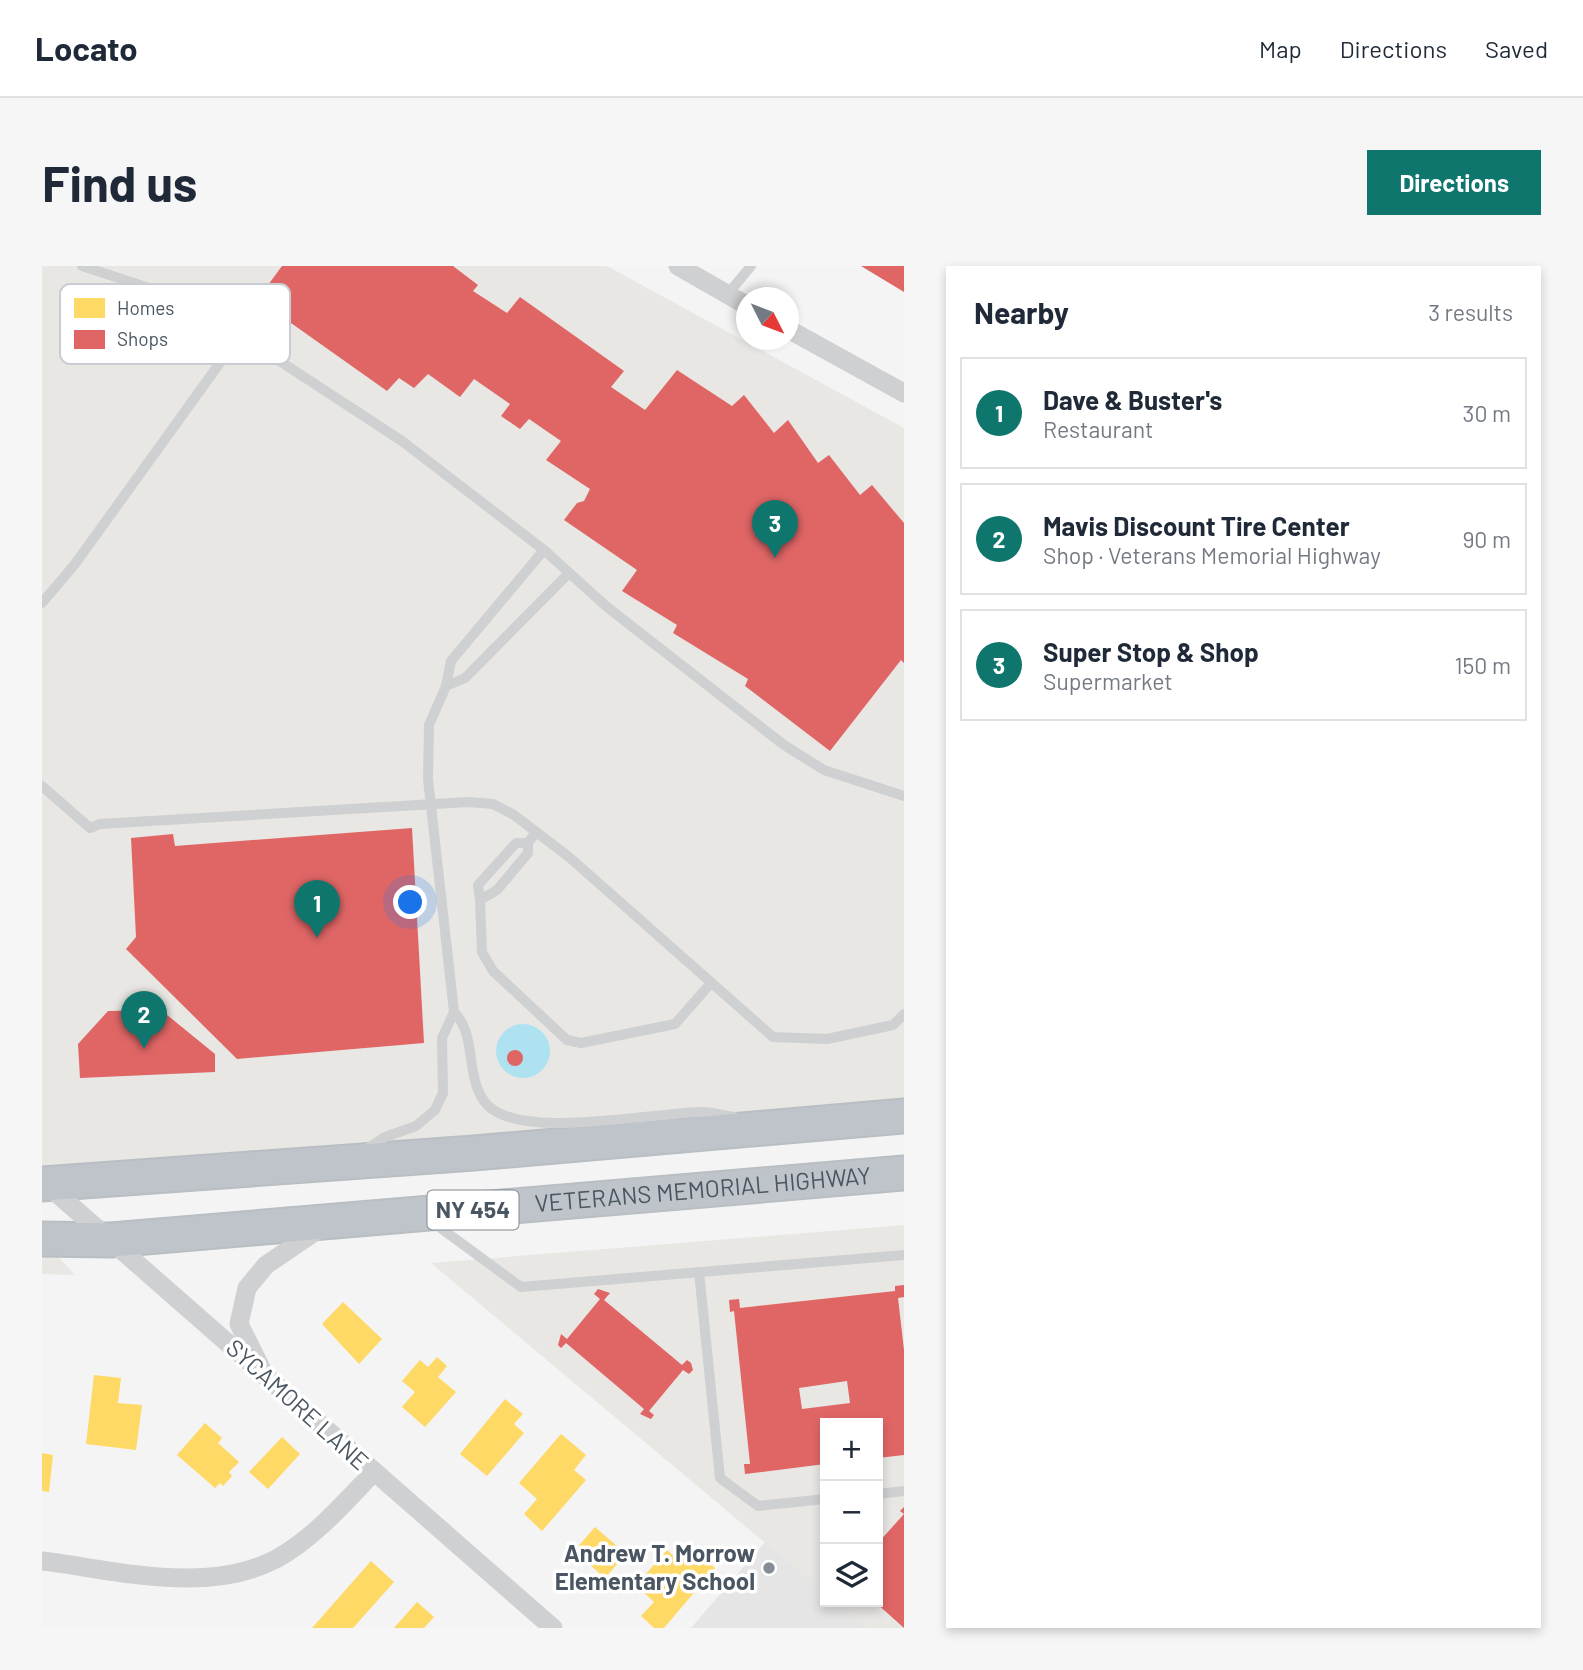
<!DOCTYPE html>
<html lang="en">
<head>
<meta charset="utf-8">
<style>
	body { margin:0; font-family:Barlow,sans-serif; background:#f6f6f7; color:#1f2937 }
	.controls { position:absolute; right:21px; bottom:21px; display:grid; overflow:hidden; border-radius:0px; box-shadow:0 4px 10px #0003 }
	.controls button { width:63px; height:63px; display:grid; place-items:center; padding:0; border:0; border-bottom:2px solid #e0e1e3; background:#fff; color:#1f2937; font:35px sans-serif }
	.compass { position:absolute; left:694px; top:21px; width:63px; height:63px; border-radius:50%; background:#fff; box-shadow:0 4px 10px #0003; rotate:132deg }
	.you { position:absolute; left:369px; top:637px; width:24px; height:24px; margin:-18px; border:5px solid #fff; border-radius:50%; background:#1a73e8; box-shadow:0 0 0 10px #1a73e833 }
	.badge { display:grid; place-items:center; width:46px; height:46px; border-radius:50%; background:#0f766e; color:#fff; font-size:23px; font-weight:700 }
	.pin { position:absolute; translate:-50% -58px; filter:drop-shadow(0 2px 4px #0008) }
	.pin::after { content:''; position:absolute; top:37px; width:24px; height:21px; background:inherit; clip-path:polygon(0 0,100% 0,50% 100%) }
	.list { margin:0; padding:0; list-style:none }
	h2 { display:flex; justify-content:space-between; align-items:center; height:91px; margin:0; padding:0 28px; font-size:30px }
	h2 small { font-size:23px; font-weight:400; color:#747a83 }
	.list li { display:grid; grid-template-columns:46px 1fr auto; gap:21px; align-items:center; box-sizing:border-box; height:112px; margin:0 14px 14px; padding:0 14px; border:2px solid #e0e1e3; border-radius:0px }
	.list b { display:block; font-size:26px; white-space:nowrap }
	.list p { margin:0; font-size:23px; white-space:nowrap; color:#747a83 }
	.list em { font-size:23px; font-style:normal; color:#747a83 }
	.icon { flex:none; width:38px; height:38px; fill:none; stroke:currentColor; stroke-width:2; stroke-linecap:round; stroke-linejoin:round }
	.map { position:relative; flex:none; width:862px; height:1362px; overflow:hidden; border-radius:0px }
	header { display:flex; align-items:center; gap:42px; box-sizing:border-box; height:98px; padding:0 35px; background:#fff; border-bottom:2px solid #e0e1e3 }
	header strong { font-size:33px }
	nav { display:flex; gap:38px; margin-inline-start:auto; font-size:24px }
	.intro { display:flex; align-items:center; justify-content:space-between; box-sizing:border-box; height:168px; padding:0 42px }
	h1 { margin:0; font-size:49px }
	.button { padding:18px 32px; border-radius:0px; background:#0f766e; color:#fff; font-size:24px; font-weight:700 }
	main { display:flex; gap:42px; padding:0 42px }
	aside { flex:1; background:#fff; border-radius:0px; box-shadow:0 4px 10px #0003 }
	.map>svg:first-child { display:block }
	.commercial { fill:#e8e7e3 }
	.education { fill:#e6e5e6 }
	.water { fill:#aee2f0 }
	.homes { fill:#ffd966 }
	.shops { fill:#e06666; fill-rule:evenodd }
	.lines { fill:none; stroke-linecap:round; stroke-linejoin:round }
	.highway-casing { stroke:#b9bec3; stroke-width:37 }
	.lane { stroke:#ced0d2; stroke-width:10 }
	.street { stroke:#ced0d2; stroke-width:19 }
	.highway { stroke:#bec4c9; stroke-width:33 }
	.poi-dot { fill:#868d94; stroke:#fff; stroke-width:2.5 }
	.labels { text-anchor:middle; stroke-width:7; stroke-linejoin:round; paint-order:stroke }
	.shield { fill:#fff; stroke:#808990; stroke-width:2 }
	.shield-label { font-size:23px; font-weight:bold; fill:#4a5661 }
	.street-label { font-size:24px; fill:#4a5661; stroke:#fff }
	.poi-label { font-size:24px; font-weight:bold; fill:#4a5661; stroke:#fff; text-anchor:end }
	.key { fill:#fff; stroke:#c9ccd0; stroke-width:2 }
	.key-label { font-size:19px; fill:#4a5661 }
</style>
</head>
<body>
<header>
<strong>Locato</strong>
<nav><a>Map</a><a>Directions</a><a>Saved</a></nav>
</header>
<div class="intro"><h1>Find us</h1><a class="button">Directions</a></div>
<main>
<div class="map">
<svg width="862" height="1362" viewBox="0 0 862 1362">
	<rect width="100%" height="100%" fill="#f4f4f4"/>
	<g class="commercial">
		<polygon points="0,0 565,0 862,162 862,850 0,925"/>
		<polygon points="862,959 862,1362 825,1362 794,1336 836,1336 836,1157 783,1157 783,1327 389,997"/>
		<polygon points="0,973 33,1009 0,1008"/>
	</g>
	<polygon class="education" points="723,1276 783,1327 783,1336 794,1336 825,1362 649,1362"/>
	<circle class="water" cx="481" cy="785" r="27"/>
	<g class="homes">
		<polygon points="301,1036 340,1073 317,1098 280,1058"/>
		<polygon points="395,1091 405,1100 396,1111 414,1126 383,1161 360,1141 373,1126 360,1115 378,1094 386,1101"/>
		<polygon points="52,1109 79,1112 76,1137 100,1139 94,1184 44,1178"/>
		<polygon points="463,1133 481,1148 472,1158 482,1167 445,1210 418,1188"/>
		<polygon points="163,1157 180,1172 176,1177 197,1196 187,1206 190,1210 181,1220 178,1217 173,1222 135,1189"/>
		<polygon points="519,1168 544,1189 532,1204 544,1214 500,1265 482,1248 495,1233 477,1217"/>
		<polygon points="240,1171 258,1188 226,1223 207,1206"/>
		<polygon points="0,1187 11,1189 7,1226 0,1225"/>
		<polygon points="553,1261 584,1288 563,1312 532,1285"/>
		<polygon points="647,1279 673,1302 622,1362 612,1362 599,1350 612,1336 594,1319 625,1284 635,1293"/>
		<polygon points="329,1295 352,1316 311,1362 270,1362"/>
		<polygon points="375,1336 392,1351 382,1362 352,1362"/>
	</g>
	<g class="shops">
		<polygon points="240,0 411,0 436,19 431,25 465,47 478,31 582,105 569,121 603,144 635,104 690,140 702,129 732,167 746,154 776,197 787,189 818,229 830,219 862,257 862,397 859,394 788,485 703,420 706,413 631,367 635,359 580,325 595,304 522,254 535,237 542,235 548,223 504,194 519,175 487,153 478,163 459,150 468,138 432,113 418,131 386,108 372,122 357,112 345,125 232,45 242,30 226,19"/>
		<polygon points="819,0 862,0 862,26"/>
		<polygon points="370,562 382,777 195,793 84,683 94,671 89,572 131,568 133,580"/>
		<polygon points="119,744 173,788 173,806 38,812 36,778 66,745"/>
		<circle cx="473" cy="792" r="8"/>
		<path d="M 862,1019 L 862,1031 L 856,1032 L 862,1084 L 862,1189 L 836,1192 L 836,1157 L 783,1157 L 783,1198 L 703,1208 L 702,1198 L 708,1198 L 692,1045 L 688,1046 L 687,1034 L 697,1033 L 698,1042 L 853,1025 L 853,1020 ZM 805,1115 L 808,1137 L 760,1143 L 757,1122 Z"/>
		<polygon points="556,1023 568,1027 562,1034 640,1099 645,1094 649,1097 651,1104 647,1108 641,1104 607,1145 612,1149 609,1153 598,1148 602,1143 524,1077 519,1082 516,1079 519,1068 525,1073 558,1033 552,1028"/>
		<polygon points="862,1241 862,1362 833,1336 836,1277 862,1248 858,1245"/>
	</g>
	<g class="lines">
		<defs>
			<g id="highway">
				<polyline points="0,918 432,887 862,850"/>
				<path id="s1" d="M 0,973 L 69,974 L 862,907"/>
			</g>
		</defs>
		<use href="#highway" class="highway-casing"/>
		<g class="lane">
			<polyline points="40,0 113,24 198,69 360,175 502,284 565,341 742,479 782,504 862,530"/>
			<polyline points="685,29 709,0"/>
			<polyline points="0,337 33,298 198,69"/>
			<polyline points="404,420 423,412 527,307"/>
			<polyline points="0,520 48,562 58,558 426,536 451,538 472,549 527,591 731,771 785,773 851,759 862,748"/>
			<polyline points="494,566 486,577 486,587 455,624 438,634 440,686 451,705 525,774 539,777 633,758 669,717"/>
			<polyline points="438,634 436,619 474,577 486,577"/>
			<path d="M 412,746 C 435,769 423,808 442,835 C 471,877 613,846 660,846 C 670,846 681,849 692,851"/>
			<polyline points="325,883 343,871 374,860 393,844 401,827 400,772 412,746 386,513 387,459 404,420 409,395 502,284"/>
			<polyline points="389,955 479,1021 862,989"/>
			<polyline points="657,1006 678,1212 716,1240 783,1233"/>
			<polyline points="836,1228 862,1225"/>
		</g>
		<g class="street">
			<polyline points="636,0 704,39"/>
			<polyline points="746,63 862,127"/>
			<polyline points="3,917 511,1362"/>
			<polyline points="219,1102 197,1058 205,1022 224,999 280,961"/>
			<path d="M 0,1295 C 75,1304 166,1330 236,1292 C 273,1271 302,1237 331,1207"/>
		</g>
		<use href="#highway" class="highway"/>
	</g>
	<circle class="poi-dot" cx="727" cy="1302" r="7"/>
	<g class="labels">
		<rect class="shield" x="385.5" y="924.5" width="91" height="39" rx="5"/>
		<g class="shield-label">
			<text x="431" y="952">NY 454</text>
		</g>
		<g class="street-label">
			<text dy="8" stroke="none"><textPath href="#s1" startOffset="663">VETERANS MEMORIAL HIGHWAY</textPath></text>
			<text transform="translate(255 1139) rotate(42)" y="8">SYCAMORE LANE</text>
		</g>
		<g class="poi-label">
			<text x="713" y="1296">Andrew T. Morrow<tspan x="713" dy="28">Elementary School</tspan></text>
		</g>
	</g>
	<rect x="18" y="18" width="230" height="80" rx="10" class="key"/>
	<rect x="32" y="32" width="31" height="20" fill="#ffd966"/>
	<rect x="32" y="64" width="31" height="19" fill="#e06666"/>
	<g class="key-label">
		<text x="75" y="49">Homes</text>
		<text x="75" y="80">Shops</text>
	</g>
</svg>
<div class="controls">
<button>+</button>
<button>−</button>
<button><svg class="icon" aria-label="layers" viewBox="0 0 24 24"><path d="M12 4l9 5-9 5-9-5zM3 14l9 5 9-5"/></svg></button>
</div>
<svg class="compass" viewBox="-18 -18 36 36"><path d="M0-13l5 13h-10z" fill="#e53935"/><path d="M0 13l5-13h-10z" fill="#747a83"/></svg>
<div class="you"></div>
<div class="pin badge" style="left:275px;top:672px">1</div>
<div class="pin badge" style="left:102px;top:783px">2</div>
<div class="pin badge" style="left:733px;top:292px">3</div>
</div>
<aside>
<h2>Nearby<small>3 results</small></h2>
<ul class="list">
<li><span class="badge">1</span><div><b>Dave &amp; Buster's</b><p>Restaurant</p></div><em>30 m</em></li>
<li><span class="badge">2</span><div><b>Mavis Discount Tire Center</b><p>Shop · Veterans Memorial Highway</p></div><em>90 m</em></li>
<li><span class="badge">3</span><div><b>Super Stop &amp; Shop</b><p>Supermarket</p></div><em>150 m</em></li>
</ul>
</aside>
</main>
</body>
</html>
